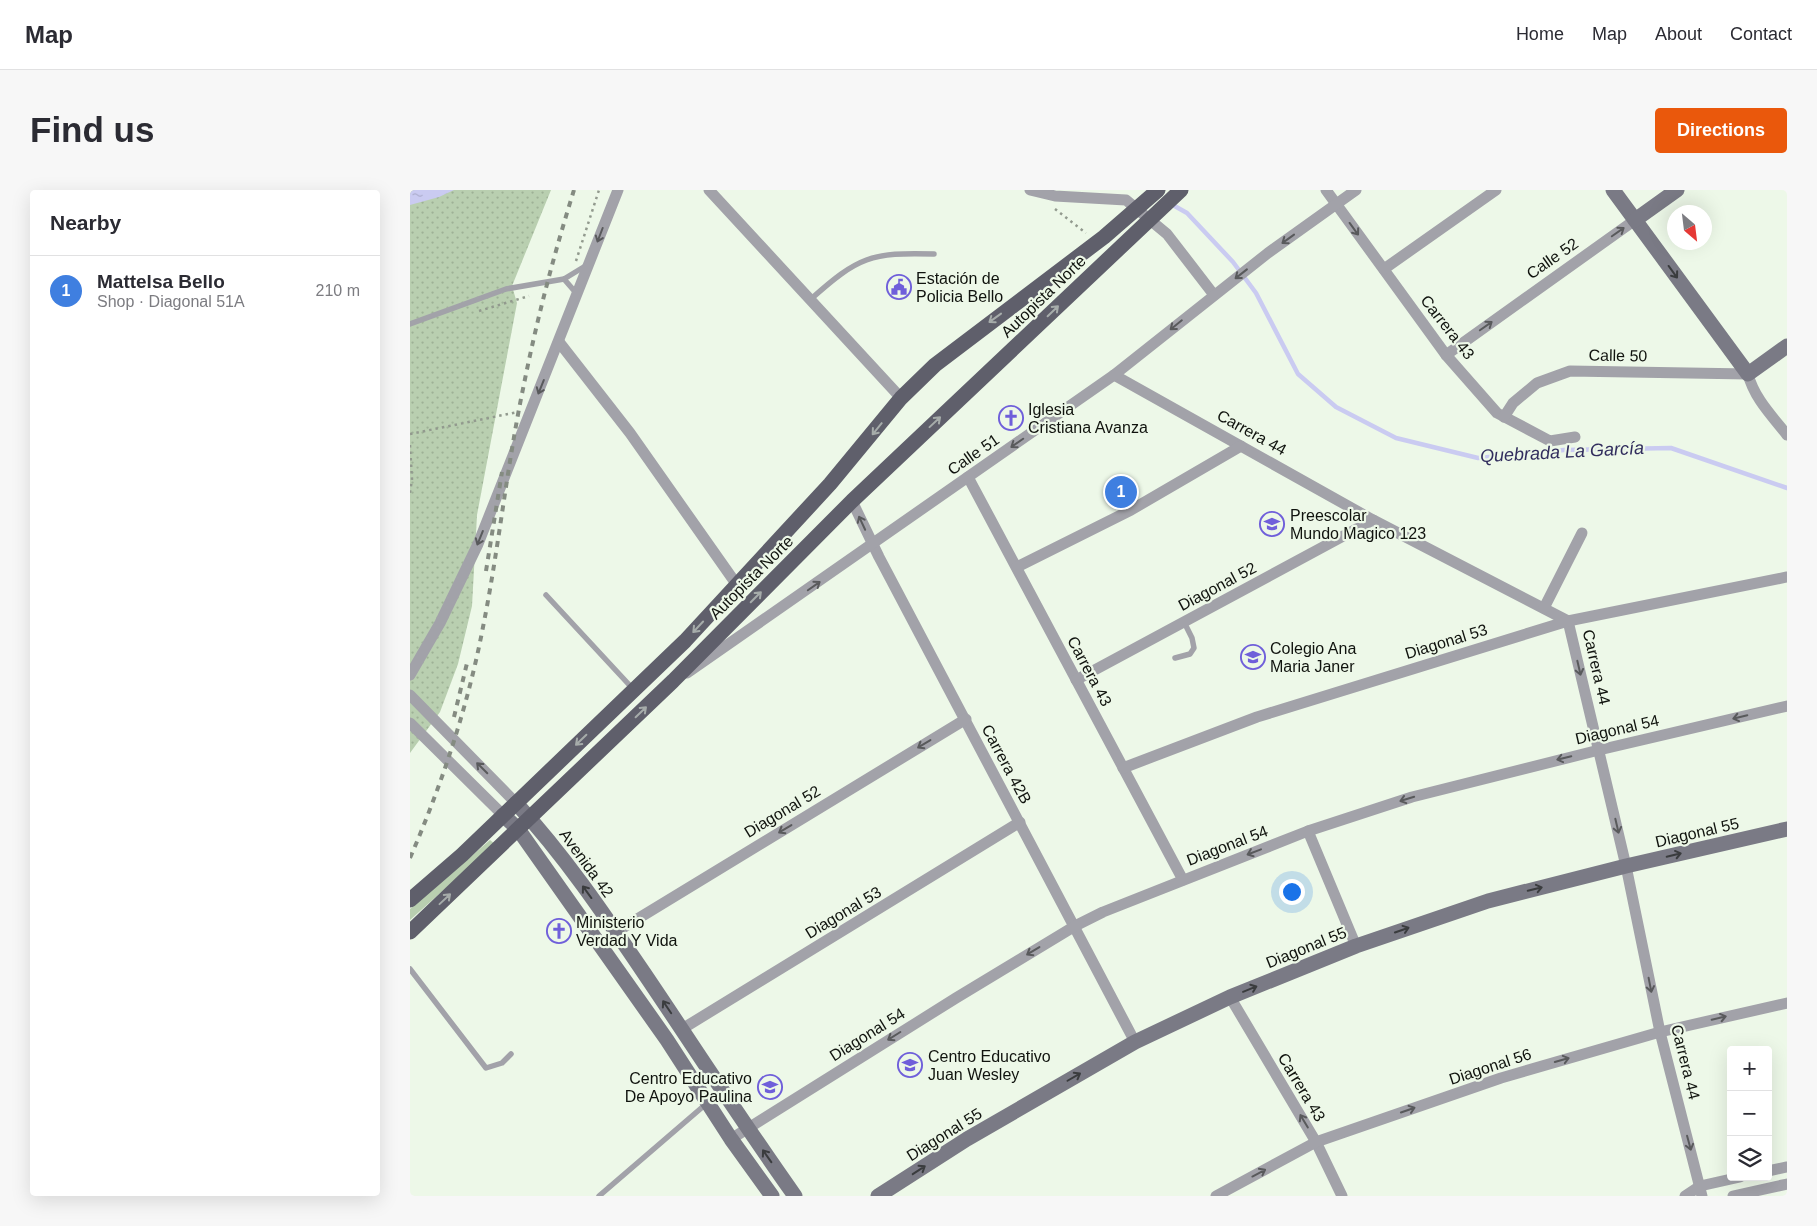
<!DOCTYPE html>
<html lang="en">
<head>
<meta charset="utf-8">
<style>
	body { margin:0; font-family:Helvetica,sans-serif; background:#f7f7f7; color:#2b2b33 }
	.controls { position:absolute; right:15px; bottom:15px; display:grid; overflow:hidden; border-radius:5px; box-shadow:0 5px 20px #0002 }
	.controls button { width:45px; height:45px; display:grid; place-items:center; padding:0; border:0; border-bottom:1px solid #e1e1e2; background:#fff; color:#2b2b33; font:25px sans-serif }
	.compass { position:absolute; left:1257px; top:15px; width:45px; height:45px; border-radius:50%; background:#fff; box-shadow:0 5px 20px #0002; rotate:152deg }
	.you { position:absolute; left:881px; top:701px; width:18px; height:18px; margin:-12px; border:4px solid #fff; border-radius:50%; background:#1a73e8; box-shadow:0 0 0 8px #1a73e833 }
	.badge { display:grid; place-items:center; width:32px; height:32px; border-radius:50%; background:#ea580c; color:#fff; font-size:16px; font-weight:700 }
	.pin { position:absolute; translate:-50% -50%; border:2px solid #fff; box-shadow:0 1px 5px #0006 }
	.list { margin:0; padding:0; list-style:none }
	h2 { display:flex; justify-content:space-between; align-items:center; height:65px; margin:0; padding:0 20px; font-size:21px }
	h2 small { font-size:16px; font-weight:400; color:#7c7c81 }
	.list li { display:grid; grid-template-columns:32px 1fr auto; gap:15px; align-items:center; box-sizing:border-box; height:70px; padding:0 20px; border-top:1px solid #e1e1e2 }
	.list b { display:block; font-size:19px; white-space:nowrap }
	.list p { margin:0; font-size:16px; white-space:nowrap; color:#7c7c81 }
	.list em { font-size:16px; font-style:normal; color:#7c7c81 }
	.icon { flex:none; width:28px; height:28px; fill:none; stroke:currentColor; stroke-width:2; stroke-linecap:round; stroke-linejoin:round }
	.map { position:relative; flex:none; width:1377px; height:1006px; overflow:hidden; border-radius:5px }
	header { display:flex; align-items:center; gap:30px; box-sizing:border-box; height:70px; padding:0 25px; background:#fff; border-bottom:1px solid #e1e1e2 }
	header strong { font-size:24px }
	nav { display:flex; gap:28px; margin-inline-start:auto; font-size:18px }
	.intro { display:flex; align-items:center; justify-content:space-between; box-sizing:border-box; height:120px; padding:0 30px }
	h1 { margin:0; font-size:35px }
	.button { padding:12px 22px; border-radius:5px; background:#ea580c; color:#fff; font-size:18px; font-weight:700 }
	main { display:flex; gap:30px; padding:0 30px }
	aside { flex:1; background:#fff; border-radius:5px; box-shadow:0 5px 20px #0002 }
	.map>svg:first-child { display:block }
	.grass { fill:url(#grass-tufts) }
	.park { fill:url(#park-dots) }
	.water { fill:url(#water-ripples) }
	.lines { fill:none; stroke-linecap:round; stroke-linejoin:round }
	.stream { stroke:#cacbf1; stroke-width:4.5 }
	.path { stroke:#929a8e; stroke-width:2.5; stroke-dasharray:2.5 4; stroke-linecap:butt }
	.lane { stroke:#a2a2a9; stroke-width:5.5 }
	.street { stroke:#a2a2a9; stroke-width:11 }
	.secondary { stroke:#7a7a85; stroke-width:15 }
	.primary { stroke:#5f5f6b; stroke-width:15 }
	.rail { stroke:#848b81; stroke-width:4; stroke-dasharray:6 6; stroke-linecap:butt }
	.oneway { stroke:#595a5c }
	.oneway2 { stroke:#3a3c3e }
	.oneway3 { stroke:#a6acaa }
	.labels { text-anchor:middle; stroke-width:4.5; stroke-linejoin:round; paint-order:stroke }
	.street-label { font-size:16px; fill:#10130e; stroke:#edf8e8 }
	.poi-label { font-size:16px; fill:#10130e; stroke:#edf8e8; text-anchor:start }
	.water-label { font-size:18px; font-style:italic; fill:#312d5d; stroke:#edf8e8 }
</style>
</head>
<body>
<header>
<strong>Map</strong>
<nav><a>Home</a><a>Map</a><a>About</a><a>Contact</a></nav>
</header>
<div class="intro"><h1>Find us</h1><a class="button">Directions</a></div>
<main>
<aside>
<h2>Nearby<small></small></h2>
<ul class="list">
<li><span class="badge" style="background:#3f7fe0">1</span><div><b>Mattelsa Bello</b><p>Shop · Diagonal 51A</p></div><em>210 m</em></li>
</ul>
</aside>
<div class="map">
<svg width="1377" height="1006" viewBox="0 0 1377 1006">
	<defs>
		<pattern id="grass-tufts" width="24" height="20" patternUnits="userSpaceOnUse" patternTransform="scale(1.25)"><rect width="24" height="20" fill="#b9cfb0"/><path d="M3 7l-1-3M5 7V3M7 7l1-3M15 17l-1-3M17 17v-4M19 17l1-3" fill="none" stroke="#9eb196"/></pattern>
		<pattern id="park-dots" width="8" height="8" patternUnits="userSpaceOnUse" patternTransform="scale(1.25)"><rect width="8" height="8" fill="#b9cfb0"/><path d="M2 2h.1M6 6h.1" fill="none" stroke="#9eb196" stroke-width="1.8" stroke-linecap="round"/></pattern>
		<pattern id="water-ripples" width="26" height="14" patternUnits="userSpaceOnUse" patternTransform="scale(1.25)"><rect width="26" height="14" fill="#cacbf1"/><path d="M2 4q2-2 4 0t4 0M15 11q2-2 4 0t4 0" fill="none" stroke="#acadcd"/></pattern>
	</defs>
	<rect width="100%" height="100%" fill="#edf8e8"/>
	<polygon class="grass" points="80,650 85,654 0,730 0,719"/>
	<polygon class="park" points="0,0 141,0 102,96 107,113 67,325 62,416 48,474 30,522 0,563"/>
	<polygon class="water" points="0,0 44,0 29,7 0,15"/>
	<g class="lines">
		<polyline class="stream" points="761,14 777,23 823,72 846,103 888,184 926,217 986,248 1068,268 1154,260 1261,258 1377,298"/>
		<g class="path">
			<polyline points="645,19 676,43"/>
			<polyline points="166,71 189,0"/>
			<polyline points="69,121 119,106"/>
			<polyline points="0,244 108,222"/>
			<polyline points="0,255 2,289 0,303"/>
		</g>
		<g class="lane">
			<polyline points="154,89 167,104"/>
			<path d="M 401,109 C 448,67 461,62 524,64"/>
			<polyline points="0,134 96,99 154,89 177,75"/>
			<polyline points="136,405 224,500"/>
			<polyline points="765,468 780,464 784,458 782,448 774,432"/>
			<polyline points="0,779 76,878 92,873 101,864"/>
			<polyline points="189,1006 296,914"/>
		</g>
		<g class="street">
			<polyline points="299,0 491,208"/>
			<polyline points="620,0 645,6 716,10 757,44 804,105"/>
			<polyline points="916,0 1036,165 1087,223 1140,251 1165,247"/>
			<polyline points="974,79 1086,0"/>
			<polyline points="149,152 220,243 327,395"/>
			<polyline points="1036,165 1225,30"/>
			<polyline points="704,185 963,330 1158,431 1216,676 1250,842 1292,1006"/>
			<path d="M 1094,227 L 1103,213 L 1127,193 L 1160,181 L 1338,184 C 1344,208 1362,226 1377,245"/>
			<polyline points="558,287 773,690"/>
			<polyline points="442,311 469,367 725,852"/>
			<polyline points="607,377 721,320 831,256"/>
			<polyline points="1134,418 1172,343"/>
			<polyline points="277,483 704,185 858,63 946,0"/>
			<polyline points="0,485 30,433 68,354 208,0"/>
			<polyline points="666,490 963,330"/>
			<polyline points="0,505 106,613"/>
			<polyline points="0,533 93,625"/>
			<polyline points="713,578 847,527 1158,431 1377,387"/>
			<polyline points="898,641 946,756"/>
			<polyline points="206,742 556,529"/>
			<polyline points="820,807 906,952 932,1006"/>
			<polyline points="272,839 610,632"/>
			<polyline points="321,949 546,808 665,736 693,722 898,641 1002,607 1189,560 1377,516"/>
			<polyline points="1358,981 1377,977"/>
			<polyline points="806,1006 906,952 1091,888 1250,842 1377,813"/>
			<polyline points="1275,1006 1290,996 1330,987"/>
			<polyline points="1323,1006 1377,994"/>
		</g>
		<g class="secondary">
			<polyline points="1203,0 1338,184 1377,156"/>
			<polyline points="1225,30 1267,0"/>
			<path d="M 106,613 C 154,665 194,724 234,783 C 284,857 333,933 385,1006"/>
			<polyline points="93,625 108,639 257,850 321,949 362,1006"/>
			<polyline points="468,1006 557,949 725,852 820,807 946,756 1078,711 1216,676 1377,639"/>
		</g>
		<g class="primary">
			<polyline points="0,710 52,665 275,451 420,294 491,208 525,175 694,47 748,0"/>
			<polyline points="0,742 263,491 442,311 771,0"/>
		</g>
		<g class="rail">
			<polyline points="76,381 92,282"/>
			<polyline points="44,527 58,469"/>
			<path d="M 0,668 C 32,594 58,516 73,437 C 89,357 97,275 114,194 C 127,129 144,64 164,0"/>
		</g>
	</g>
	<defs><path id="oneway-shaft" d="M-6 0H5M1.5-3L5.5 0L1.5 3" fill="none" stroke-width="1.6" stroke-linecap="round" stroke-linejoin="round" transform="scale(1.25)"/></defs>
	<g class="oneway">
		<use href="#oneway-shaft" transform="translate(944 39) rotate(54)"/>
		<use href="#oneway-shaft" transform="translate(1208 42) rotate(-35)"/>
		<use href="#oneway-shaft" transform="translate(190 45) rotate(111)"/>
		<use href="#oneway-shaft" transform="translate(878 49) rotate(144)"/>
		<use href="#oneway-shaft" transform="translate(831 84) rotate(142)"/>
		<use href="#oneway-shaft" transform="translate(766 135) rotate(141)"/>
		<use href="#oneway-shaft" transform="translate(1076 136) rotate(-35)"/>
		<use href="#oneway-shaft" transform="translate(131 197) rotate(112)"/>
		<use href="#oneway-shaft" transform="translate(607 253) rotate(145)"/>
		<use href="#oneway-shaft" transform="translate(452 333) rotate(-115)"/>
		<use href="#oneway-shaft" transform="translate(70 348) rotate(112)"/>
		<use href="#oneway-shaft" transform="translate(404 396) rotate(-35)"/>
		<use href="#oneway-shaft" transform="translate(1169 478) rotate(77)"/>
		<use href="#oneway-shaft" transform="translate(1330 527) rotate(167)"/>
		<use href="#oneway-shaft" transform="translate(514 554) rotate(149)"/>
		<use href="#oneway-shaft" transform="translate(1154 568) rotate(166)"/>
		<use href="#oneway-shaft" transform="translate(72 578) rotate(-135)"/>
		<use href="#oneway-shaft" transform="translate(997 609) rotate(163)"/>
		<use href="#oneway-shaft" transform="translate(1207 636) rotate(77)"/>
		<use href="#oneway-shaft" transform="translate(375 639) rotate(149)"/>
		<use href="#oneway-shaft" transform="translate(844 662) rotate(159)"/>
		<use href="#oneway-shaft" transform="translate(623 761) rotate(149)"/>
		<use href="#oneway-shaft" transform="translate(1240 795) rotate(79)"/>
		<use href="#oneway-shaft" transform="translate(1309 828) rotate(-13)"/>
		<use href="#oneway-shaft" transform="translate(484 846) rotate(148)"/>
		<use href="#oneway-shaft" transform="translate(1152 870) rotate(-16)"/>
		<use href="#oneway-shaft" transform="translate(998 920) rotate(-19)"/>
		<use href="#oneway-shaft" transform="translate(894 931) rotate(-121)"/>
		<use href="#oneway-shaft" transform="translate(1279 953) rotate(75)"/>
		<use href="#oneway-shaft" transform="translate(849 983) rotate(-28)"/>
	</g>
	<g class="oneway2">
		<use href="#oneway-shaft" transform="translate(1263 82) rotate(54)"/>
		<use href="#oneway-shaft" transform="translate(1264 665) rotate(-13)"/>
		<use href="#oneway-shaft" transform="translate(1125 699) rotate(-14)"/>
		<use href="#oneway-shaft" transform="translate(177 702) rotate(-126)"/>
		<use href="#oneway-shaft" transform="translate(992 740) rotate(-19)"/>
		<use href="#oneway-shaft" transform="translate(840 799) rotate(-22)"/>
		<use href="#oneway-shaft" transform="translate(257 817) rotate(-124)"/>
		<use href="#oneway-shaft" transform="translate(664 887) rotate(-30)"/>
		<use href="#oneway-shaft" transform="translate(357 966) rotate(-125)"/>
		<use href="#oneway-shaft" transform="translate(509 980) rotate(-33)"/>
	</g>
	<g class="oneway3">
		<use href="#oneway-shaft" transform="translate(643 121) rotate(-44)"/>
		<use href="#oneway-shaft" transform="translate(585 128) rotate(144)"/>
		<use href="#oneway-shaft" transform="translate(525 232) rotate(-43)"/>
		<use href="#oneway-shaft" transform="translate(467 239) rotate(129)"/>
		<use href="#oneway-shaft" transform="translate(346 407) rotate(-45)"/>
		<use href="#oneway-shaft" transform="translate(288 437) rotate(133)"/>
		<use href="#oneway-shaft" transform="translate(231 522) rotate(-44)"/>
		<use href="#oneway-shaft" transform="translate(171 550) rotate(136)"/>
		<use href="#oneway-shaft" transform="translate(35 709) rotate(-43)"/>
	</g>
	<defs>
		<symbol id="civic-ring" viewBox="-11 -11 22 22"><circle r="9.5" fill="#edf8e8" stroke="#6f5fda" stroke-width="1.5"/><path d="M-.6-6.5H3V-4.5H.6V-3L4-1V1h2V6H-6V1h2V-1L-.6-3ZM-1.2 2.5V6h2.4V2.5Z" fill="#6f5fda"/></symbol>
		<symbol id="church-ring" viewBox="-11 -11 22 22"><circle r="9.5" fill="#edf8e8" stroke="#6f5fda" stroke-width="1.5"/><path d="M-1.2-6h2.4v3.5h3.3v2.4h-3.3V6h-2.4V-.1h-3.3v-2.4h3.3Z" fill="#6f5fda"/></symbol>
		<symbol id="school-ring" viewBox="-11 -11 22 22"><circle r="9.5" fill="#edf8e8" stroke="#6f5fda" stroke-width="1.5"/><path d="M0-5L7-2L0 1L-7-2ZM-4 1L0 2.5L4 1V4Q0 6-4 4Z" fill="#6f5fda"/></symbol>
	</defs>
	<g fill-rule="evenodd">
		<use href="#civic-ring" x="475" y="83" width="28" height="28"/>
		<use href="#church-ring" x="587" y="214" width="28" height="28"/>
		<use href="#school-ring" x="848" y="320" width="28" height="28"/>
		<use href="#school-ring" x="829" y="453" width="28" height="28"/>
		<use href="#church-ring" x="135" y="727" width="28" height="28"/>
		<use href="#school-ring" x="486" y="861" width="28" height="28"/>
		<use href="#school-ring" x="346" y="883" width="28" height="28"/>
	</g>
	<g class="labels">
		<g class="street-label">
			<text transform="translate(1142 68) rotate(-35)" y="6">Calle 52</text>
			<text transform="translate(633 106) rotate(-44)" y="6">Autopista Norte</text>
			<text transform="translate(1038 137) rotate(52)" y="6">Carrera 43</text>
			<text transform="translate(1208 165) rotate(1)" y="6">Calle 50</text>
			<text transform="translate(842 242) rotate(29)" y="6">Carrera 44</text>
			<text transform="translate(563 264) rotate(-35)" y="6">Calle 51</text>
			<text transform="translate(341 387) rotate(-45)" y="6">Autopista Norte</text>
			<text transform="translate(807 396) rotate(-28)" y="6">Diagonal 52</text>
			<text transform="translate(1036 451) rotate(-17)" y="6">Diagonal 53</text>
			<text transform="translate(1187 477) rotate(77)" y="6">Carrera 44</text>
			<text transform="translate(680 481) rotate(62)" y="6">Carrera 43</text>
			<text transform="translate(1207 539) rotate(-13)" y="6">Diagonal 54</text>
			<text transform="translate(597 574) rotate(62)" y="6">Carrera 42B</text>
			<text transform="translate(372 621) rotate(-31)" y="6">Diagonal 52</text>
			<text transform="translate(1287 642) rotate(-13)" y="6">Diagonal 55</text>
			<text transform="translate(817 655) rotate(-21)" y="6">Diagonal 54</text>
			<text transform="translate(177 673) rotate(54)" y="6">Avenida 42</text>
			<text transform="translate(433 722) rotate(-31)" y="6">Diagonal 53</text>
			<text transform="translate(896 757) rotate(-22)" y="6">Diagonal 55</text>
			<text transform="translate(457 844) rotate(-32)" y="6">Diagonal 54</text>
			<text transform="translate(1276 872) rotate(76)" y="6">Carrera 44</text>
			<text transform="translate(1080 876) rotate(-18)" y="6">Diagonal 56</text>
			<text transform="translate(892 897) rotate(59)" y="6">Carrera 43</text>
			<text transform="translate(534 944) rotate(-32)" y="6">Diagonal 55</text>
		</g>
		<g class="poi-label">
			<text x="506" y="94">Estación de<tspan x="506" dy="18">Policia Bello</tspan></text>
			<text x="618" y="225">Iglesia<tspan x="618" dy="18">Cristiana Avanza</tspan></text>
			<text x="880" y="331">Preescolar<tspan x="880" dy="18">Mundo Magico 123</tspan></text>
			<text x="860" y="464">Colegio Ana<tspan x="860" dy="18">Maria Janer</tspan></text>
			<text x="166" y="738">Ministerio<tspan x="166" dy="18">Verdad Y Vida</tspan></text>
			<text x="518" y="872">Centro Educativo<tspan x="518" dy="18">Juan Wesley</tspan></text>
			<text x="342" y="894" text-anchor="end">Centro Educativo<tspan x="342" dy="18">De Apoyo Paulina</tspan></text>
		</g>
		<g class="water-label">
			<text transform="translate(1152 262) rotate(-3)" y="6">Quebrada La García</text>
		</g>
	</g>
</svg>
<div class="controls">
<button>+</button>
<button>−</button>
<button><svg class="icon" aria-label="layers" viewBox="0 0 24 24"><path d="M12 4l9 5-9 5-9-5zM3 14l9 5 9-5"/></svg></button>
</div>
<svg class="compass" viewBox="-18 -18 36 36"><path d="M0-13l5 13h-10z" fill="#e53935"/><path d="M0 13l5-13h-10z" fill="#7c7c81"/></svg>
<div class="you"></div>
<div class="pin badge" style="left:711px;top:302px;background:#3f7fe0">1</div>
</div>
</main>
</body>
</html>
